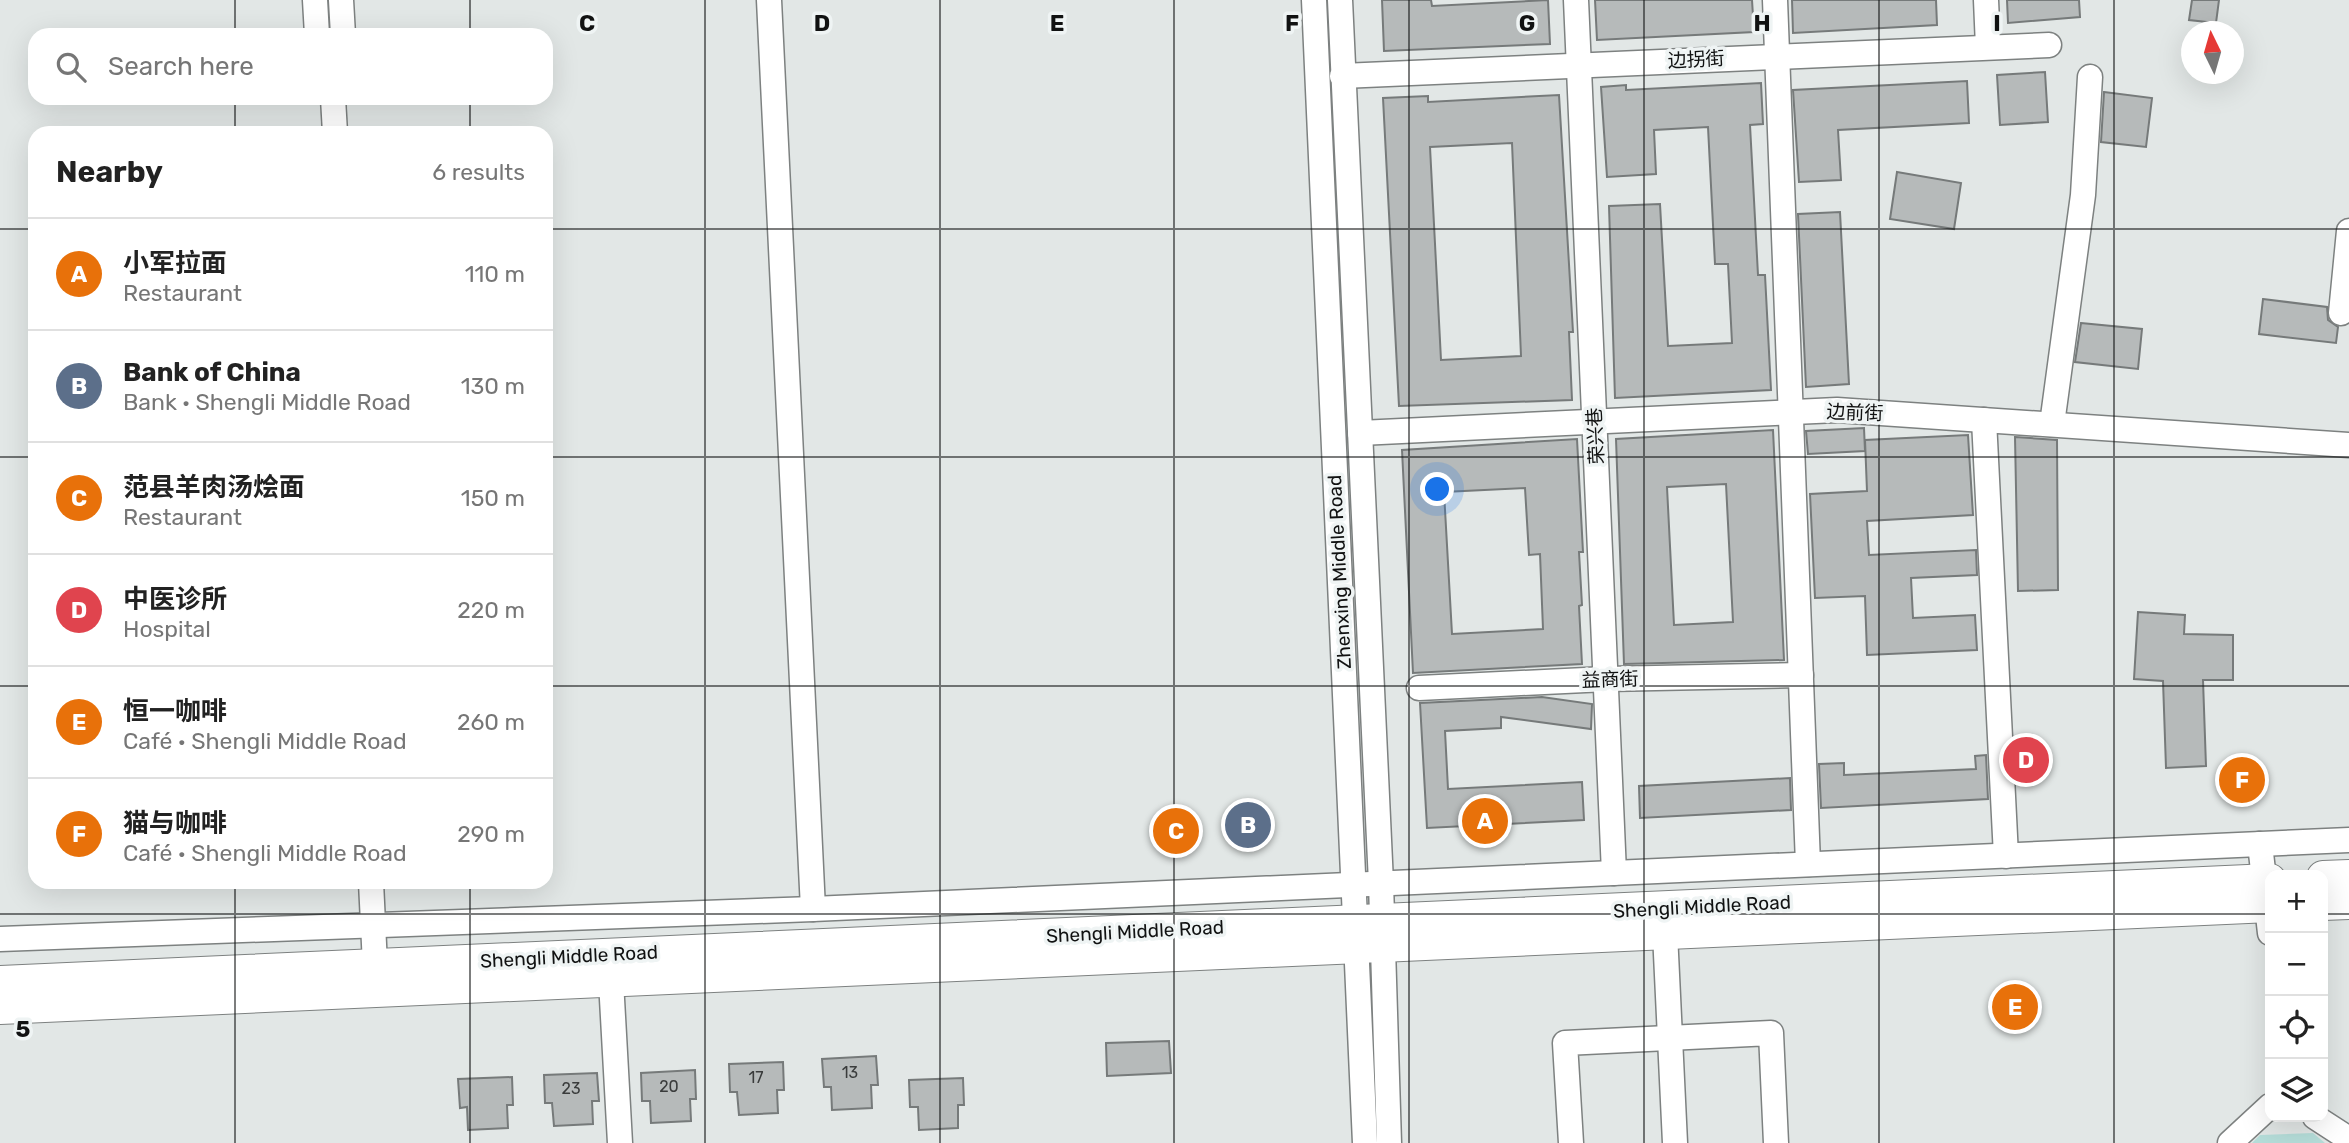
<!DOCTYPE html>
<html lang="en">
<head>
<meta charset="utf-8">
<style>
	body { margin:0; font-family:Rubik,"Noto Sans SC",sans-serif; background:#f2f2f2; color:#222 }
	.controls { position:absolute; right:21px; bottom:21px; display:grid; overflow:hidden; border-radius:14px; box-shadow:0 7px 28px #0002 }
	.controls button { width:63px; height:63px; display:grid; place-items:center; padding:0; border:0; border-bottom:2px solid #e0e0e0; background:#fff; color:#222; font:35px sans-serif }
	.compass { position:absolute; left:2181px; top:21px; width:63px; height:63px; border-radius:50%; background:#fff; box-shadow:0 7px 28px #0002; rotate:355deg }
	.you { position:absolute; left:1438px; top:490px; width:24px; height:24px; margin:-18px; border:5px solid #fff; border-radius:50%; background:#1a73e8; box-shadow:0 0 0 10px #1a73e833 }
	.badge { display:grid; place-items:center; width:46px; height:46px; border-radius:50%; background:#0f766e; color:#fff; font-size:23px; font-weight:700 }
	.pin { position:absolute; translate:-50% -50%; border:4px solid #fff; box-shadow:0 2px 7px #0006 }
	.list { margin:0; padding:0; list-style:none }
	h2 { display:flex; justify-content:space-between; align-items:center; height:91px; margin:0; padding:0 28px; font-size:30px }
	h2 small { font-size:23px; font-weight:400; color:#767676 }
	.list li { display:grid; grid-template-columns:46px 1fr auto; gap:21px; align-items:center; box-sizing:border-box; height:112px; padding:0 28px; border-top:2px solid #e0e0e0 }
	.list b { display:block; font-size:26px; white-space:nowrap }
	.list p { margin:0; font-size:23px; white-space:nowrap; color:#767676 }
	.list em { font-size:23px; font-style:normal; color:#767676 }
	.icon { flex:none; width:38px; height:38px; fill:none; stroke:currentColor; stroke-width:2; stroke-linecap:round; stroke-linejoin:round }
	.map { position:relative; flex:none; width:2349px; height:1143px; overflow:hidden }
	.search { position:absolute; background:#fff; box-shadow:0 7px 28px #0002; left:28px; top:28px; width:525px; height:77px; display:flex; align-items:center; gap:18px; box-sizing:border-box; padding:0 24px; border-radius:21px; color:#767676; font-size:26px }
	.panel { position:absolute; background:#fff; box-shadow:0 7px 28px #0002; left:28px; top:126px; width:525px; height:763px; border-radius:21px }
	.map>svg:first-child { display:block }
	.grass { fill:#b5ddd9 }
	.building { fill:#b6baba; stroke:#767a7a; stroke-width:2; fill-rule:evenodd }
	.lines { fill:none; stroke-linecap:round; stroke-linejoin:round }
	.minor-casing { stroke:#7d8180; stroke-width:27 }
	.major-casing { stroke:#7d8180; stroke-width:34 }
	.minor { stroke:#fff; stroke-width:24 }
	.major { stroke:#fff; stroke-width:32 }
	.grid { fill:none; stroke:#111212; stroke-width:2; stroke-opacity:0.55 }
	.labels { text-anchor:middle; stroke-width:7; stroke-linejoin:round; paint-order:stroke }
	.number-label { font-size:16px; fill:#3a3c3c }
	.street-label { font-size:19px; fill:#111212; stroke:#eff4f4 }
	.grid-label { font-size:23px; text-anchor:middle; font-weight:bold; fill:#111212; stroke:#eff4f4; stroke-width:7; stroke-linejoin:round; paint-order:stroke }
</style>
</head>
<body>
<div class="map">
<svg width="2349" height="1143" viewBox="0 0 2349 1143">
	<rect width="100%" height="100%" fill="#e2e7e6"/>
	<polygon class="grass" points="2313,1133 2325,1143 2252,1143 2260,1135"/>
	<g class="building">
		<polygon points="1382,0 1431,0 1432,6 1548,0 1550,44 1384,51"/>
		<polygon points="1595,0 1752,0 1754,32 1597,40"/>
		<polygon points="1792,0 1936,0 1937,25 1793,33"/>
		<polygon points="2007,0 2079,0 2080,17 2008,23"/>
		<polygon points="2192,0 2219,0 2216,23 2189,20"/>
		<polygon points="2045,72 2048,122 2000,125 1997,75"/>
		<polygon points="1967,81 1969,123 1838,130 1841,180 1799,182 1793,90"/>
		<polygon points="1761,83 1763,124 1750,125 1758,275 1765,275 1771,390 1615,398 1609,206 1660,204 1668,346 1732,343 1728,264 1715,264 1708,127 1654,130 1656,174 1607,177 1601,87 1626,85 1626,90"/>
		<polygon points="2104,92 2152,98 2146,147 2101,142"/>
		<path d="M 1559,95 L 1573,332 L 1569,332 L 1572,400 L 1399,406 L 1383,98 L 1428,96 L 1428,102 ZM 1512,143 L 1521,356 L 1441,360 L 1430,147 Z"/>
		<polygon points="1897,172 1961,183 1954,229 1890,219"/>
		<polygon points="1840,212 1849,384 1806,387 1798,214"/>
		<polygon points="2263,299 2327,307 2328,320 2338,327 2336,343 2259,334"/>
		<polygon points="2081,323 2142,329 2138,369 2075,362"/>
		<polygon points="1864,428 1865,451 1808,454 1806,431"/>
		<path d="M 1773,430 L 1784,660 L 1624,664 L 1616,439 ZM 1726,484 L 1733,622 L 1674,625 L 1667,487 Z"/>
		<polygon points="1968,435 1973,515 1867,521 1869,555 1976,550 1977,575 1911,578 1913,618 1975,615 1977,650 1867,655 1865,596 1815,598 1810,494 1867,491 1865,440"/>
		<polygon points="2015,437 2057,440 2058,590 2018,591"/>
		<path d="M 1577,439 L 1583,552 L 1579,552 L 1582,605 L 1579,606 L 1582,664 L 1413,673 L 1402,450 ZM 1525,488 L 1529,555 L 1540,554 L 1543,629 L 1452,634 L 1444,492 Z"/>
		<polygon points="2138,612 2185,615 2184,634 2233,635 2233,680 2203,680 2206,766 2166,768 2163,681 2134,679"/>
		<polygon points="1542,697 1592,704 1591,729 1501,717 1501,728 1445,731 1448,789 1582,782 1584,820 1427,828 1420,703"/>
		<polygon points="1986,755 1988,799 1821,808 1819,764 1844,763 1844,775 1976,769 1975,756"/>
		<polygon points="1790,778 1791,810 1640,818 1639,786"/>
		<polygon points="1169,1041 1171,1073 1107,1076 1106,1043"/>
		<polygon points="876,1056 878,1085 871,1085 872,1108 832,1110 831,1087 824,1087 822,1059"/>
		<polygon points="783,1062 784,1090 777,1090 778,1113 739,1115 737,1092 730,1092 729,1064"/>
		<polygon points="695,1070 696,1099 690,1099 691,1121 651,1123 650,1101 642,1101 641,1073"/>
		<polygon points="597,1073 599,1101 592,1101 593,1124 554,1126 552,1103 545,1103 544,1075"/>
		<polygon points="512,1077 513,1105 507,1105 508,1128 468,1130 467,1107 460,1108 458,1079"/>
		<polygon points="963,1078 964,1105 958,1105 958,1128 919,1130 918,1107 910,1107 909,1080"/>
	</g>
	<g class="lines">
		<defs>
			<g id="minor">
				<polyline points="315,0 317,35"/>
				<polyline points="341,0 343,35"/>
				<polyline points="769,0 813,909"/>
				<polyline points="1314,0 1365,1143"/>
				<polyline points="1340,0 1381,883 1389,1143"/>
				<polyline points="1576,0 1614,873"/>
				<polyline points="1775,0 1808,864"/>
				<polyline points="1986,0 1988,47"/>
				<polyline points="1342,76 2049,45"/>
				<polyline points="333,98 335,133"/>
				<polyline points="2341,313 2349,231"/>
				<polyline points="1984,420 2006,856"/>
				<polyline points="2052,424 2083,195 2090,77"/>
				<polyline points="1360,433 1837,410 2349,445"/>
				<polyline points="1419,688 1606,679 1801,675"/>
				<polyline points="2260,844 2270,933"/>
				<polyline points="371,882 375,965"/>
				<polyline points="1665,933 1675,1143"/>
				<polyline points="0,939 813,909 2349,840"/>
				<polyline points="611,981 620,1143"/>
				<polyline points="2315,1117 2349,1139"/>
				<polyline points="1571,1143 1565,1043 1771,1033 1776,1143"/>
				<polyline points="2230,1143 2270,1106"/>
			</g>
			<g id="major">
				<polyline points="2323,877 2349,876"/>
				<polyline points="2323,904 2349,903"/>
				<polyline points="0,982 2270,880"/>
				<polyline points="0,1008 2270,906"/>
			</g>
		</defs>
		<use href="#minor" class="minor-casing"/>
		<use href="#major" class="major-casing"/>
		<use href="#minor" class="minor"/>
		<use href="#major" class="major"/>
	</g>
	<path class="grid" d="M 235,0 L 235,35M 470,0 L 470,35M 705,0 L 705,1143M 940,0 L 940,1143M 1174,0 L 1174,1143M 1409,0 L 1409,1143M 1644,0 L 1644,1143M 1879,0 L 1879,1143M 2114,0 L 2114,1143M 235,98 L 235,133M 470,98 L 470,133M 0,229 L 35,229M 546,229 L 2349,229M 0,457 L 35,457M 546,457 L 2349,457M 0,686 L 35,686M 546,686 L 2349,686M 235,882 L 235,1143M 470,882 L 470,1143M 0,914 L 2270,914M 2323,914 L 2349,914"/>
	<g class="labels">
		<g class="number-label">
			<text x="850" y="1078">13</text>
			<text x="756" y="1083">17</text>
			<text x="669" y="1092">20</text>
			<text x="571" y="1094">23</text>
		</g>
		<g class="street-label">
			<text transform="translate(1696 59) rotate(-3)" y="7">边拐街</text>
			<text transform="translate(1855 412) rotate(2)" y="7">边前街</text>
			<text transform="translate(1595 436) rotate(-93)" y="7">荣兴巷</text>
			<text transform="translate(1339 572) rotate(-93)" y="7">Zhenxing Middle Road</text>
			<text transform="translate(1610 679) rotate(-2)" y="7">益商街</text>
			<text transform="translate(1702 906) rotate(-3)" y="7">Shengli Middle Road</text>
			<text transform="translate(1135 931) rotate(-3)" y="7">Shengli Middle Road</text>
			<text transform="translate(569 956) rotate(-3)" y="7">Shengli Middle Road</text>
		</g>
	</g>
	<g class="grid-label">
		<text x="587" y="31">C</text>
		<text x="822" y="31">D</text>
		<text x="1057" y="31">E</text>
		<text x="1292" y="31">F</text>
		<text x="1527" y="31">G</text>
		<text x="1762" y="31">H</text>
		<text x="1997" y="31">I</text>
		<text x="23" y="1037">5</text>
	</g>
</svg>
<div class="controls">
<button>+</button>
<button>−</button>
<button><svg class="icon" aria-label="locate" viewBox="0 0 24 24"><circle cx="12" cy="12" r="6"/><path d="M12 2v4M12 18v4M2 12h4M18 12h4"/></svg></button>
<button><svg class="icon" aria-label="layers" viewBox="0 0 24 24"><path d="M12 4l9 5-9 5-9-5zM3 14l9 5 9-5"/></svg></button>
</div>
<svg class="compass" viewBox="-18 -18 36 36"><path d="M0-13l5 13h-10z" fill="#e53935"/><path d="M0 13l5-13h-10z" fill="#767676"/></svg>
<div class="you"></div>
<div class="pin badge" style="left:1485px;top:821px;background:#e8710a">A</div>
<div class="pin badge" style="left:1248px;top:825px;background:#5c6f8a">B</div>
<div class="pin badge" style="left:1176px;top:831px;background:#e8710a">C</div>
<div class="pin badge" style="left:2026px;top:760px;background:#e0444e">D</div>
<div class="pin badge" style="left:2015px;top:1007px;background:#e8710a">E</div>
<div class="pin badge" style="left:2242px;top:780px;background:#e8710a">F</div>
<div class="search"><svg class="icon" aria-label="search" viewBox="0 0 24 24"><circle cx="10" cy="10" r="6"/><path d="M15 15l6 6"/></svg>Search here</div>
<section class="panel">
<h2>Nearby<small>6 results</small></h2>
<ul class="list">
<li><span class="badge" style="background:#e8710a">A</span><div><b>小军拉面</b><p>Restaurant</p></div><em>110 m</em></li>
<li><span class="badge" style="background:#5c6f8a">B</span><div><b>Bank of China</b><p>Bank · Shengli Middle Road</p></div><em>130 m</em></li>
<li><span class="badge" style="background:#e8710a">C</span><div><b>范县羊肉汤烩面</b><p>Restaurant</p></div><em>150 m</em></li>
<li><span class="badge" style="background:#e0444e">D</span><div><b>中医诊所</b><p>Hospital</p></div><em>220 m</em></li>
<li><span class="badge" style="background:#e8710a">E</span><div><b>恒一咖啡</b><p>Café · Shengli Middle Road</p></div><em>260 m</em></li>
<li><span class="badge" style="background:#e8710a">F</span><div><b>猫与咖啡</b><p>Café · Shengli Middle Road</p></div><em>290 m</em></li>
</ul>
</section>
</div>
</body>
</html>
